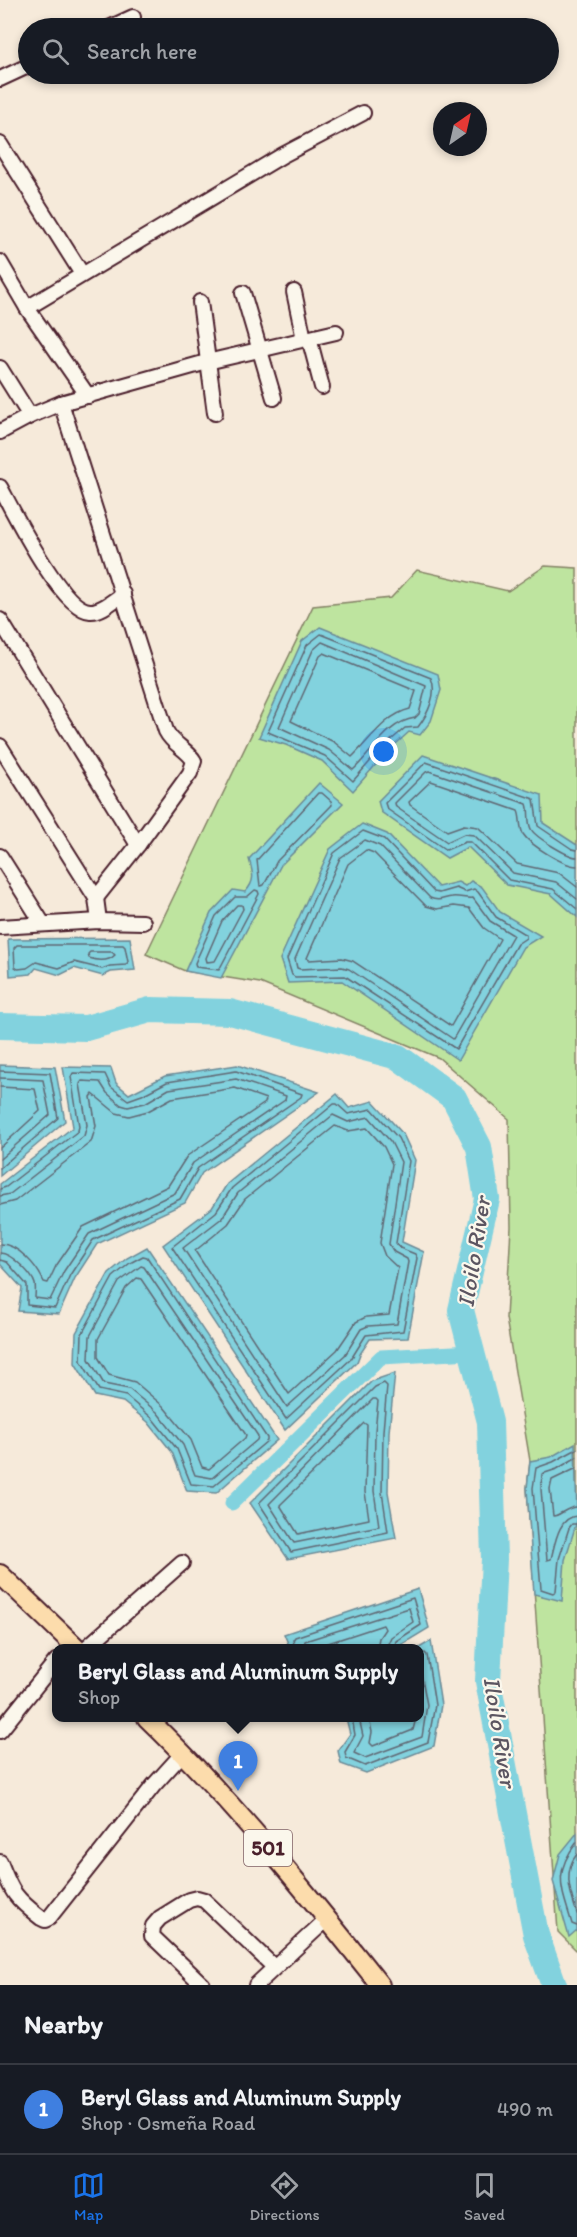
<!DOCTYPE html>
<html lang="en">
<head>
<meta charset="utf-8">
<style>
	body { margin:0; font-family:Itim,sans-serif; background:#242831; color:#f1f3f6 }
	.compass { position:absolute; left:433px; top:102px; width:54px; height:54px; border-radius:50%; background:#171b24; box-shadow:0 3px 9px #0003; rotate:34deg }
	.you { position:absolute; left:384px; top:752px; width:21px; height:21px; margin:-15px; border:4px solid #fff; border-radius:50%; background:#1a73e8; box-shadow:0 0 0 9px #1a73e833 }
	.badge { display:grid; place-items:center; width:39px; height:39px; border-radius:50%; background:#1a73e8; color:#fff; font-size:20px; font-weight:700 }
	.pin { position:absolute; translate:-50% -50px; filter:drop-shadow(0 2px 3px #0008) }
	.pin::after { content:''; position:absolute; top:32px; width:21px; height:18px; background:inherit; clip-path:polygon(0 0,100% 0,50% 100%) }
	.popup { position:absolute; left:52px; top:1644px; width:372px; height:78px; box-sizing:border-box; display:grid; place-content:center; border-radius:12px; background:#171b24; filter:drop-shadow(0 2px 4px #0005); font-size:20px; white-space:nowrap; color:#9ea1a6 }
	.popup b { font-size:22px; color:#f1f3f6 }
	.popup::after { content:''; position:absolute; left:50%; top:100%; margin-left:-12px; border:12px solid transparent; border-top-color:#171b24 }
	.list { margin:0; padding:0; list-style:none }
	h2 { display:flex; justify-content:space-between; align-items:center; height:78px; margin:0; padding:0 24px; font-size:26px }
	h2 small { font-size:20px; font-weight:400; color:#9ea1a6 }
	.list li { display:grid; grid-template-columns:39px 1fr auto; gap:18px; align-items:center; box-sizing:border-box; height:90px; padding:0 24px; border-top:2px solid #363941 }
	.list b { display:block; font-size:22px; white-space:nowrap }
	.list p { margin:0; font-size:20px; white-space:nowrap; color:#9ea1a6 }
	.list em { font-size:20px; font-style:normal; color:#9ea1a6 }
	.icon { flex:none; width:33px; height:33px; fill:none; stroke:currentColor; stroke-width:2; stroke-linecap:round; stroke-linejoin:round }
	.map { position:relative; flex:none; width:577px; height:1985px; overflow:hidden }
	.search { position:absolute; background:#171b24; box-shadow:0 3px 9px #0003; left:18px; right:18px; top:18px; height:66px; display:flex; align-items:center; gap:15px; box-sizing:border-box; padding:0 21px; border-radius:33px; color:#9ea1a6; font-size:22px }
	.sheet { height:168px; background:#171b24 }
	nav { display:flex; justify-content:space-around; align-items:center; box-sizing:border-box; height:84px; border-top:2px solid #363941; background:#171b24; font-size:16px; color:#9ea1a6 }
	nav a { display:grid; justify-items:center; gap:3px }
	nav .on { color:#1a73e8 }
	.map>svg:first-child { display:block }
	.green { fill:#bee49f; stroke:#848265; stroke-width:1.5 }
	.water { fill:#82d2de; stroke:#6c8a96; stroke-width:1.5 }
	.lines { fill:none; stroke-linecap:round; stroke-linejoin:round }
	.shore { stroke:#606773; stroke-width:1.5 }
	.canal { stroke:#82d2de; stroke-width:15 }
	.river { stroke:#82d2de; stroke-width:26 }
	.minor-casing { stroke:#4a1f2b; stroke-width:18 }
	.major-casing { stroke:#4a1f2b; stroke-width:22 }
	.minor { stroke:#fbf7ec; stroke-width:14 }
	.major { stroke:#fcdcac; stroke-width:18 }
	.labels { text-anchor:middle; stroke-width:4.5; stroke-linejoin:round; paint-order:stroke }
	.shield { fill:#fbf7ec; stroke:#7f6065; stroke-width:1.5 }
	.shield-label { font-size:21px; font-weight:bold; fill:#4a1f2b }
	.water-label { font-size:24px; font-style:italic; fill:#5b5561; stroke:#fbf7ec }
</style>
</head>
<body>
<div class="map">
<svg width="577" height="1985" viewBox="0 0 577 1985">
	<rect width="100%" height="100%" fill="#f6eada"/>
	<filter id="ink" filterUnits="userSpaceOnUse"><feTurbulence type="fractalNoise" baseFrequency=".0167" numOctaves="2"/><feDisplacementMap in="SourceGraphic" scale="12" xChannelSelector="R" yChannelSelector="G"/><feConvolveMatrix kernelMatrix="1 2 1 2 8 2 1 2 1" color-interpolation-filters="sRGB"/></filter>
	<g filter="url(#ink)">
		<polygon class="green" points="545,566 577,568 577,1951 558,1932 527,1488 530,1461 506,1318 511,1227 509,1119 439,1058 260,983 185,971 146,954 313,606 391,598 417,570 508,591"/>
		<g class="water">
			<polygon points="320,627 438,674 441,690 431,721 420,735 409,732 386,753 353,791 322,761 286,745 259,737 302,641"/>
			<polygon points="423,755 542,795 543,823 577,845 577,917 551,894 507,885 468,847 447,858 381,812 378,801"/>
			<path d="M 319,783 L 343,803 L 281,865 L 221,978 L 185,971 L 211,913 L 233,890 L 245,892 C 256,881 253,873 249,859 Z"/>
			<polygon points="362,824 387,834 438,887 458,882 465,886 471,881 482,887 500,912 541,936 523,947 458,1060 342,981 288,983 280,959 330,849"/>
			<polygon points="130,938 135,970 111,972 103,976 74,968 60,975 36,968 31,974 10,976 8,939"/>
			<polygon points="0,1065 55,1067 65,1121 0,1176"/>
			<polygon points="237,1065 319,1092 202,1173 185,1203 97,1244 75,1278 59,1314 18,1311 22,1288 0,1264 0,1184 73,1127 63,1067 111,1068 116,1083 129,1094 165,1076"/>
			<polygon points="337,1094 349,1108 373,1101 403,1134 415,1160 402,1242 424,1252 408,1338 370,1339 360,1354 357,1362 285,1430 163,1245 212,1208 227,1184"/>
			<polygon points="147,1247 277,1440 216,1493 187,1491 172,1452 148,1422 123,1402 95,1396 75,1363 76,1333 109,1273 127,1258"/>
			<polygon points="395,1373 389,1432 388,1492 396,1538 288,1559 250,1503 372,1381"/>
			<polygon points="575,1443 577,1521 565,1560 562,1601 534,1594 527,1488 530,1461 551,1457"/>
			<polygon points="418,1589 429,1628 396,1648 290,1648 284,1634"/>
			<polygon points="431,1641 441,1705 434,1746 366,1773 341,1764 338,1751 350,1734 346,1718 419,1718 419,1648"/>
			<polygon points="577,1833 577,1930 569,1937 553,1881 560,1854"/>
		</g>
		<g class="lines">
			<g class="shore">
				<path d="M 321,634 L 431,678 C 438,693 428,714 418,727 L 405,728 L 382,748 L 353,781 L 325,756 L 268,732 L 307,645 Z"/>
				<path d="M 322,642 L 426,686 L 419,714 L 415,718 C 387,722 373,752 353,770 L 329,750 L 279,727 L 313,650 Z"/>
				<path d="M 324,653 L 416,691 L 410,709 C 385,715 370,740 352,757 L 334,742 L 291,721 L 320,656 Z"/>
				<polygon points="318,793 322,793 331,801 332,805 277,861 264,885 260,886 257,860"/>
				<polygon points="363,831 384,839 434,892 439,893 456,888 465,892 474,889 478,892 496,917 526,935 526,938 517,944 456,1049 345,976 295,977 292,975 287,959 334,853"/>
				<path d="M 365,840 L 380,846 L 430,898 C 439,902 443,898 452,897 C 459,896 466,899 473,898 L 490,921 L 513,935 L 453,1039 L 349,969 L 342,967 L 300,969 L 297,968 L 295,959 L 340,858 Z"/>
				<polygon points="366,850 374,853 426,906 437,909 454,906 469,908 484,928 500,939 451,1026 353,961 342,958 309,960 307,958 348,864"/>
				<polyline points="577,850 572,849 538,826 534,799 426,762 385,803 387,809 446,850 465,842 471,842 509,880 553,889 577,909"/>
				<path d="M 577,857 C 568,857 535,837 531,829 C 527,821 530,812 527,804 L 429,771 L 426,772 L 395,803 L 396,807 L 447,842 L 464,834 L 474,835 L 513,873 L 556,882 L 577,899"/>
				<path d="M 577,866 C 564,866 530,845 523,834 C 519,826 521,817 518,811 L 431,781 L 409,802 L 410,805 L 447,831 L 464,825 L 478,827 L 517,864 L 559,873 L 577,887"/>
				<polygon points="255,890 258,891 259,894 219,970 196,967 195,963 216,916 235,897 247,897"/>
				<polygon points="237,905 242,905 243,909 215,961 207,962 206,958 222,921"/>
				<polygon points="17,945 123,945 125,947 128,962 126,965 110,966 102,969 74,962 59,968 36,962 27,968 18,969 15,967 14,948"/>
				<path d="M 90,952 L 112,952 L 115,955 C 108,962 98,961 89,958 L 88,954 Z"/>
				<polyline points="0,1071 50,1073 58,1118 0,1168"/>
				<polyline points="0,1078 43,1080 50,1115 0,1159"/>
				<polyline points="0,1087 35,1089 40,1111 0,1148"/>
				<polygon points="334,1104 337,1104 348,1114 372,1109 398,1138 409,1161 396,1243 400,1248 415,1254 417,1258 403,1331 366,1335 351,1359 286,1419 172,1247 216,1212 232,1188"/>
				<polygon points="333,1115 348,1122 369,1117 391,1142 401,1162 389,1244 394,1252 407,1259 408,1262 397,1324 368,1326 361,1329 345,1355 287,1407 183,1248 222,1218 238,1193"/>
				<polygon points="335,1126 348,1131 367,1128 384,1147 392,1164 380,1243 385,1256 398,1268 389,1315 366,1317 356,1322 337,1350 289,1394 195,1251 228,1224 245,1199"/>
				<polyline points="0,1189 6,1187 78,1131 79,1126 71,1077 73,1073 105,1074 111,1087 128,1100 142,1095 167,1082 236,1071 302,1094 301,1097 198,1168 180,1199 93,1240 70,1275 55,1308 27,1305 27,1285 7,1262 0,1260"/>
				<path d="M 0,1196 L 10,1194 L 84,1136 L 87,1125 L 80,1084 L 82,1081 L 100,1082 L 107,1093 L 121,1105 L 128,1107 L 145,1103 L 169,1089 L 236,1079 L 286,1096 L 285,1100 L 193,1163 L 175,1193 L 89,1234 L 64,1271 L 50,1300 L 35,1298 C 35,1294 36,1289 35,1284 C 32,1274 11,1253 0,1253"/>
				<path d="M 0,1205 L 15,1201 L 91,1142 L 96,1126 L 91,1097 L 93,1094 L 116,1113 L 129,1116 L 148,1111 L 172,1098 L 235,1088 L 266,1099 L 265,1103 L 187,1156 L 168,1186 L 83,1227 L 56,1266 L 48,1283 L 44,1282 C 37,1266 18,1244 0,1244"/>
				<polygon points="143,1256 147,1257 267,1438 267,1441 214,1486 191,1484 177,1449 152,1418 126,1396 99,1390 81,1361 82,1334 113,1277 130,1263"/>
				<polygon points="141,1266 144,1267 258,1436 257,1440 212,1478 195,1475 183,1445 157,1412 129,1389 104,1384 89,1359 90,1336 119,1282"/>
				<polygon points="137,1278 141,1279 246,1435 245,1438 209,1469 202,1467 191,1440 163,1406 135,1382 109,1375 98,1357 98,1339 126,1288"/>
				<polygon points="384,1383 387,1386 383,1431 382,1492 388,1532 291,1552 259,1503 375,1387"/>
				<polygon points="373,1399 376,1399 378,1401 375,1431 374,1491 379,1526 294,1543 269,1504"/>
				<polygon points="364,1423 367,1425 365,1492 369,1519 298,1534 280,1505"/>
				<polyline points="577,1449 553,1462 536,1468 533,1488 541,1589 553,1593 556,1591 559,1559 569,1528 572,1524 577,1524"/>
				<path d="M 577,1457 L 557,1469 L 542,1474 L 541,1489 L 547,1560 L 551,1559 C 555,1544 558,1517 577,1516"/>
				<path d="M 577,1468 L 552,1480 L 550,1489 L 553,1516 C 560,1516 566,1507 577,1507"/>
				<polyline points="295,1648 293,1640 295,1637 413,1598 421,1625 396,1641 394,1648"/>
				<polyline points="303,1648 305,1641 409,1608 413,1622 391,1637 386,1648"/>
				<polyline points="313,1648 383,1625 385,1629 379,1638 377,1648"/>
				<polyline points="352,1718 355,1735 345,1752 346,1758 365,1766 428,1742 435,1705 427,1655 425,1653 419,1654"/>
				<polyline points="359,1718 363,1736 354,1753 365,1758 422,1737 427,1705 419,1662"/>
				<polyline points="369,1718 372,1732 370,1743 373,1746 413,1730 416,1718"/>
				<path d="M 577,1842 C 552,1874 562,1889 572,1924 L 577,1926"/>
				<path d="M 577,1854 C 562,1873 571,1894 577,1914"/>
			</g>
			<polyline class="canal" points="232,1503 381,1357 472,1352"/>
			<polyline class="river" points="0,1026 86,1028 150,1010 230,1012 398,1057 454,1098 479,1147 487,1199 461,1310 490,1422 494,1559 488,1681 536,1935 554,1985"/>
			<defs>
				<g id="minor">
					<polyline points="109,28 133,17"/>
					<polyline points="0,79 28,66"/>
					<polyline points="0,144 82,274"/>
					<polyline points="0,262 27,308 88,396"/>
					<polyline points="294,292 304,339"/>
					<polyline points="243,293 274,398"/>
					<polyline points="200,302 215,413"/>
					<polyline points="27,308 283,155 363,113"/>
					<polyline points="309,338 322,387"/>
					<polyline points="0,368 30,416"/>
					<path d="M 61,403 L 166,731 C 173,745 187,749 194,761 L 190,773 L 138,845 L 96,898"/>
					<polyline points="0,432 30,416 61,403 207,362 336,332"/>
					<path d="M 0,487 C 14,513 62,610 90,611 C 101,612 114,600 123,594"/>
					<polyline points="0,620 138,845"/>
					<polyline points="0,746 96,898 99,921"/>
					<polyline points="0,856 43,924"/>
					<polyline points="0,927 99,921 143,922"/>
					<polyline points="86,1648 182,1563"/>
					<polyline points="0,1731 56,1661"/>
					<path d="M 0,1862 C 12,1893 15,1898 41,1918 L 45,1920 L 49,1918 L 154,1785 L 183,1753"/>
					<polyline points="203,1985 152,1936 153,1926 160,1918 189,1900 197,1898 204,1900 274,1967"/>
					<polyline points="256,1985 327,1919"/>
				</g>
				<g id="major">
					<polyline points="0,1574 77,1648"/>
					<path d="M 147,1718 C 232,1800 307,1893 380,1985"/>
				</g>
			</defs>
			<use href="#minor" class="minor-casing"/>
			<use href="#major" class="major-casing"/>
			<use href="#minor" class="minor"/>
			<use href="#major" class="major"/>
		</g>
	</g>
	<g class="labels">
		<rect class="shield" x="244" y="1830" width="48" height="36" rx="4.5"/>
		<g class="shield-label">
			<text x="268" y="1855">501</text>
		</g>
		<g class="water-label">
			<text transform="translate(474 1252) rotate(-81)" y="8">Iloilo River</text>
			<text transform="translate(500 1732) rotate(81)" y="8">Iloilo River</text>
		</g>
	</g>
</svg>
<svg class="compass" viewBox="-18 -18 36 36"><path d="M0-13l5 13h-10z" fill="#e53935"/><path d="M0 13l5-13h-10z" fill="#9ea1a6"/></svg>
<div class="you"></div>
<div class="pin badge" style="left:238px;top:1791px;background:#3f7fe0">1</div>
<div class="popup"><b>Beryl Glass and Aluminum Supply</b>Shop</div>
<div class="search"><svg class="icon" aria-label="search" viewBox="0 0 24 24"><circle cx="10" cy="10" r="6"/><path d="M15 15l6 6"/></svg>Search here</div>
</div>
<section class="sheet">
<h2>Nearby<small></small></h2>
<ul class="list">
<li><span class="badge" style="background:#3f7fe0">1</span><div><b>Beryl Glass and Aluminum Supply</b><p>Shop · Osmeña Road</p></div><em>490 m</em></li>
</ul>
</section>
<nav>
<a class="on"><svg class="icon" aria-label="map" viewBox="0 0 24 24"><path d="M3 6l6-2 6 2 6-2v14l-6 2-6-2-6 2zM9 4v14M15 6v14"/></svg>Map</a>
<a><svg class="icon" aria-label="directions" viewBox="0 0 24 24"><path d="M12 3l9 9-9 9-9-9zM9 14v-3h6M13 9l2 2-2 2"/></svg>Directions</a>
<a><svg class="icon" aria-label="saved" viewBox="0 0 24 24"><path d="M7 4h10v16l-5-4-5 4z"/></svg>Saved</a>
</nav>
</body>
</html>
